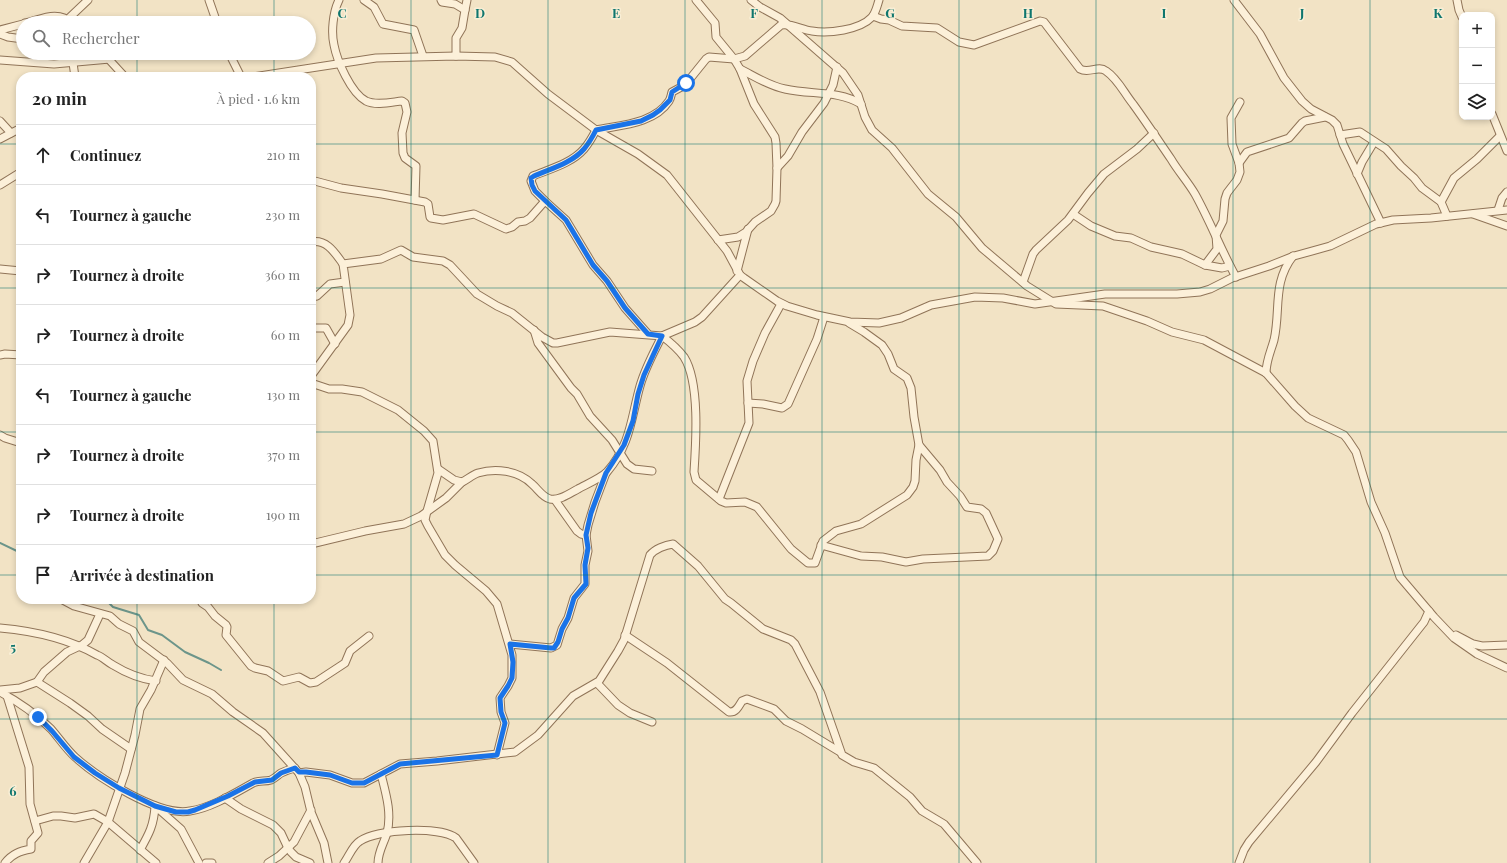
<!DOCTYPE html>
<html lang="fr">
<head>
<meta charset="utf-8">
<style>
	body { margin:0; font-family:"Playfair Display",serif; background:#f2f2f2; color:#222 }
	.controls { position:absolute; right:12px; top:12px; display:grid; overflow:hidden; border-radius:8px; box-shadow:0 2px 6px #0003 }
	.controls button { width:36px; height:36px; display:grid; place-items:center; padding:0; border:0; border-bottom:1px solid #e0e0e0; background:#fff; color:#222; font:20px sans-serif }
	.stop { position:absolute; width:12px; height:12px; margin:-9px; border:3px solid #1a73e8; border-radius:50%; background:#fff }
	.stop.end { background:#1a73e8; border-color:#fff; box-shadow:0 1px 4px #0008 }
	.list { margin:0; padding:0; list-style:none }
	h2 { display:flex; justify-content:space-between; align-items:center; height:52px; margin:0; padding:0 16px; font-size:17px }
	h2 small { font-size:13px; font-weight:400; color:#767676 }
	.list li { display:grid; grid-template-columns:26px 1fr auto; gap:12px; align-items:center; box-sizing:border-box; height:60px; padding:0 16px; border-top:1px solid #e0e0e0 }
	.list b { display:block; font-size:15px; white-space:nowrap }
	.list em { font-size:13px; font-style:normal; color:#767676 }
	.icon { flex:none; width:22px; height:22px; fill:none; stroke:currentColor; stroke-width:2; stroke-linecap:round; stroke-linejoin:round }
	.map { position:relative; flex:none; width:1507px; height:863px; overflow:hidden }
	.search { position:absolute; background:#fff; box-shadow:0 2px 6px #0003; left:16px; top:16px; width:300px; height:44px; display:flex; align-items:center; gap:10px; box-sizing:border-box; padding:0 14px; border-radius:22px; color:#767676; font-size:15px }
	.panel { position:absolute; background:#fff; box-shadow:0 2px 6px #0003; left:16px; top:72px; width:300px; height:532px; border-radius:16px }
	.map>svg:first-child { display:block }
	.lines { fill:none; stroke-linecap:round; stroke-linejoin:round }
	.stream { stroke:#6c958a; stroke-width:2 }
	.street-casing { stroke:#907458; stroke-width:9 }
	.street { stroke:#fcf0d9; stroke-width:7 }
	.route { stroke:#1a73e8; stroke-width:5 }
	.grid { fill:none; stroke:#0f766e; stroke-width:1; stroke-opacity:0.55 }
	.grid-label { font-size:13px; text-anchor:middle; font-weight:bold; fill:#0f766e; stroke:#f9eed5; stroke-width:3; stroke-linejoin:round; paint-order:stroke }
</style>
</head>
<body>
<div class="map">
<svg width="1507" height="863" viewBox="0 0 1507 863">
	<rect width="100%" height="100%" fill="#f2e3c5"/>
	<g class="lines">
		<g class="stream">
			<polyline points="0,543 21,553"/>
			<polyline points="105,599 113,607 139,615 148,630 162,635 185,652 209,663 221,670"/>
		</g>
		<defs>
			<g id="street">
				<polyline points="209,0 217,23"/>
				<path d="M 339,0 C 333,12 331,32 334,45 C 337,61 351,93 366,101 C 376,106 392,102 402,101 L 405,103 L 407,112 L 402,133 L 403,153 L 405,158 L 416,166 L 415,200"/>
				<polyline points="364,0 374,7 383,24 414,30 423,56"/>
				<polyline points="441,0 442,2 455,4 465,10 462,28 456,38 456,56"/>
				<polyline points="696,0 715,23 716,37 734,59 740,69 754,104 775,137 776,143 777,168 776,201 775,204 771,211 755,222 746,232 738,237 718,240"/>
				<polyline points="751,0 760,7 780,18 843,73 858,95 865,117 872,130 892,148 928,194 956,217 982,248 1027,286 1056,304 1103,306 1147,321 1172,332 1204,340 1266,373 1295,406 1308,418 1344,435 1348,440 1356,452 1371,502 1385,533 1400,577 1434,617 1454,638 1477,654 1507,668"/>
				<polyline points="1234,0 1260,34 1284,78 1302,101 1311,109 1332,120 1337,125 1343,144 1381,223"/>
				<polyline points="1457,0 1459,10 1462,17"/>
				<polyline points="465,10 467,0"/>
				<path d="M 873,16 L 881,19 L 889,20 L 902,26 L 937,28 L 959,42 L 974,45 L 1040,21 L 1044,22 L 1080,69 C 1089,74 1098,65 1106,71 C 1118,79 1124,93 1133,104 C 1146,122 1158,140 1171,159 C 1178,171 1188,182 1195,194 C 1210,221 1221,250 1236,277"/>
				<polyline points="68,19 88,0"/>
				<path d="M 25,23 C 42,19 58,10 72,23"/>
				<polyline points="0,30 23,24"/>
				<polyline points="0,34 8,37 23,39"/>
				<polyline points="103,53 125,77"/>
				<polyline points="230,53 232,59 241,77"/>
				<polyline points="0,60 54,64 110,59"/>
				<polyline points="73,63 75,77"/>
				<path d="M 740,69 C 754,76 769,86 785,89 C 811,95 838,90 861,104"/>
				<polyline points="252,77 376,58 456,56 495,57 512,62 548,94 596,130 638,154 667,175 727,251 740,275 744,278 777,301 787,306 817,315 850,322 879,323 901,318 931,305 975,297 1003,298 1035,304 1105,294 1177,294 1200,292 1210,289 1232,278 1269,266 1294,256 1330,246 1376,224 1393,220 1431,218 1507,210"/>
				<polyline points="1492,114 1507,151"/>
				<polyline points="0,121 11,133"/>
				<polyline points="1340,135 1360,132 1386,149 1401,166 1414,178 1422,188 1441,202 1447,216"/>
				<polyline points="0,139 21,128"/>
				<polyline points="1239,163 1247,152 1289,138 1302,123 1305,121 1325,117"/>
				<polyline points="777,168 788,156 802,132 824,103 833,85 837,67"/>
				<polyline points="1357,174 1362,162 1374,142"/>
				<polyline points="311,180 341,188 382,194 425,202 428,204 430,217 431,218 443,220 474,214 506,229 512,227 518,222 525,221 530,218 545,201"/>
				<polyline points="0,185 21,172"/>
				<polyline points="1441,202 1454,178 1477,159 1500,136"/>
				<polyline points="1498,210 1502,198 1507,192"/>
				<polyline points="1073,214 1091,226 1115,236 1131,238 1151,247 1182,254 1205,265 1222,268 1230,266"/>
				<polyline points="1473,214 1507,226"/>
				<path d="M 311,242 C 327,239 335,253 343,264"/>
				<polyline points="1205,265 1217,249 1216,235 1223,221 1225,199 1227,193 1237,180 1240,172 1239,163 1232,144 1231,118 1240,102"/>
				<polyline points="0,269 21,271"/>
				<polyline points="737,271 748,229"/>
				<polyline points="1023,282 1033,254 1036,250 1068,220 1088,193 1104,174 1137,149 1154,133"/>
				<polyline points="311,297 317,296 330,284 345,282"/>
				<polyline points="311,328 326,328 335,344"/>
				<polyline points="534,330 538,343 571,388 577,394 590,416 612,440 627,464 634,469 652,471"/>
				<path d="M 648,334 L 625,308 L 607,281 L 593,265 L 566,220 L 545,201 L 535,191 L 531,181 L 533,176 C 550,169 572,163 584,149 C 589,143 593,136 596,130 C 620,125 654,124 669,101 C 671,98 671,95 672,92 L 685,85 L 706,59 L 709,57 L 734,59 L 745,56 L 781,25 C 792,23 802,30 812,31 C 828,34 860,30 872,17 C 876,12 877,6 879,0"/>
				<polyline points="0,355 5,354 21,355"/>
				<path d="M 1266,373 C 1266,361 1271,351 1274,340 C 1281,310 1272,283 1293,256"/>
				<polyline points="311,376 348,325 350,315 343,264 381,259 401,250 413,257 443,261 450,265 477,294 497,306 512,313 542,337 553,343 557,343 610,332 662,336 695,322 702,317 740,275"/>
				<polyline points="311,383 329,389 342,389 362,392 398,410 424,431 433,441 438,473 427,511 425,520 428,526 445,555 455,565 486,591 497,604 512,655 512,678 508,686 500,698 501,712 505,723 497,755"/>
				<polyline points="748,403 763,404 782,408 788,404 817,339 824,317"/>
				<polyline points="0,435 5,438 21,443"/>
				<path d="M 438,469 L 454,480 L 462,482 C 467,480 472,475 478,473 C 495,468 518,470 532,484 C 538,489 542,497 550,499 C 560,501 570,493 578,489 C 585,485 601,478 607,472 C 631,444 631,418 640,386 C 645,368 654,352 662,336 C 670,342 678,349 684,357 C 700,382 696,442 694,472 L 696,480 L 721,501 L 726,503 L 745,502 L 757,507 L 791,549 L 808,563 L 815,563 L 823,541 L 836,531 L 861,524 L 907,495 L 913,487 L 915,481 L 916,460 L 919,445"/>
				<polyline points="719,499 749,423 747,381 753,361 765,333 781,304"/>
				<polyline points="555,500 577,531 581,534 586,535"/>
				<polyline points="311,544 365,531 404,524 421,516 446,498 462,482"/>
				<polyline points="821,545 861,556 882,557 906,562 923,559 988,556 993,551 998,539 986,513 981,509 967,507 960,496 947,482 940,470 919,445 914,417 911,388 907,378 894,369 888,354 882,345 864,332 849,323"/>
				<polyline points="61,599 74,606 110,616 119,624 133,631 139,642 167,663 183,680 212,694 233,712 263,733 299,773 305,787 311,812 324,843 328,863"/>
				<polyline points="200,599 202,603 208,607 215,616 226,625 227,627 226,635 251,666 255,668 268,671 283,681 299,677 310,683 316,682 345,663 350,651 369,636"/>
				<path d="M 0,628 C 34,631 67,638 97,655 C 103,657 107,662 113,665 C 126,673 141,679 156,681"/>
				<path d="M 625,635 L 667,663 L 729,712 C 736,713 739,706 742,701 L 747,699 L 774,709 L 786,721 L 802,729 L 840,752"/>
				<polyline points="1456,635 1473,644 1482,646 1507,645"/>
				<polyline points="510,644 551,648 557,645 562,629 568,618 574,598 585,584 585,565 588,551 586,535 588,525 595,502 606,473"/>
				<polyline points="37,682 70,703 88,716 102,729 131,749"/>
				<polyline points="597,683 618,705 630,713 652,722"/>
				<polyline points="0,690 20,688 37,682 44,672 67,652 82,645 88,640 100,614"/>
				<path d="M 0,692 C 19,702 36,714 51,729 C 59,738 66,749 75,757 C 97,777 159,817 190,811 C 211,808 235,793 253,783 C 259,780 265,782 271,780 C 275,778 278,775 281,773 C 285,771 291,769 295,768"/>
				<path d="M 299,773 L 306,772 L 330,775 L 352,783 L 364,783 L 400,764 L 437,761 L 515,752 L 538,735 L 573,696 L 599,681 L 618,651 L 624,640 L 650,555 C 655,549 665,545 673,544 L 698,566 L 725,599 L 731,603 L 763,629 L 791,640 L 795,644 L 820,692 L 842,755 L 854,762 L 874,768 L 910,797 L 922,811 L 944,824 L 977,863"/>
				<polyline points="225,798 241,809 273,825 281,833 288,848 291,852 296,857 310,863"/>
				<polyline points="35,821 53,816 61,816 75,818 94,814 108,822 156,863"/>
				<path d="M 140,850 C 149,834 154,825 155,806 L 181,829 L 199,863"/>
				<path d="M 5,863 C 12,854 20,851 31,849 L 31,841 L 38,833 L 30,804 L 29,767 L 7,696"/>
				<polyline points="84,863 108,822 125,773 135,735 140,709 151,690 164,660"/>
				<polyline points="206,863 212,863"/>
				<polyline points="268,863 279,856 294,842 311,810"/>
				<path d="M 344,863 C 349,856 353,845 360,841 C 378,829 439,826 456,838 L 474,863"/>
				<path d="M 378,863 C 378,852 384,843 387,833 C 392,813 386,794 381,774"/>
				<polyline points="1239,863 1244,850 1249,842 1316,762 1352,713 1424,622 1429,611"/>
			</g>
		</defs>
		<use href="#street" class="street-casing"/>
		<use href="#street" class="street"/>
	</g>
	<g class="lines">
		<path class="route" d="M 38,717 L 52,731 L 74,757 L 95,773 L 119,788 L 155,806 L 176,812 L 188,812 L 195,810 L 228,796 L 255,782 L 272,780 L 281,773 L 295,768 L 299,772 L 306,772 L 330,775 L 352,783 L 364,783 L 400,764 L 497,755 L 505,723 L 501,712 L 500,698 L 508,686 L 512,678 L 513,662 L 510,644 L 551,648 L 554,648 L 558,642 L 562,629 L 568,618 L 574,598 L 586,584 L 585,565 L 588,548 L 586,535 L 591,513 L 606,473 L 624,445 L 633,421 L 638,394 L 644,375 L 662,336 L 648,334 L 625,308 L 607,281 L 593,265 L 566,220 L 535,191 L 532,185 L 531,178 L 534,176 C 550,169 572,163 584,149 C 589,143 593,136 596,130 L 641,121 L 653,115 L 660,110 L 670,100 L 672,92 L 686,83"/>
	</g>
	<path class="grid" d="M 137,0 L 137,23M 274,0 L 274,23M 411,0 L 411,863M 548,0 L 548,863M 685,0 L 685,863M 822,0 L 822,863M 959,0 L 959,863M 1096,0 L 1096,863M 1233,0 L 1233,863M 1370,0 L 1370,863M 137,53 L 137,77M 274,53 L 274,77M 0,144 L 21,144M 311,144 L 1507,144M 0,288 L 21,288M 311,288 L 1507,288M 0,432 L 21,432M 311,432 L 1507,432M 0,575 L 21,575M 311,575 L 1507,575M 137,599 L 137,863M 274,599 L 274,863M 0,719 L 1507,719"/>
	<g class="grid-label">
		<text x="342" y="18">C</text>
		<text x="480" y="18">D</text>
		<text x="616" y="18">E</text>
		<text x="754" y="18">F</text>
		<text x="890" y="18">G</text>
		<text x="1028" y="18">H</text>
		<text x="1164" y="18">I</text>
		<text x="1302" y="18">J</text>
		<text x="1438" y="18">K</text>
		<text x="13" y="652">5</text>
		<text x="13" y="796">6</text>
	</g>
</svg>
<div class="controls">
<button>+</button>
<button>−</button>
<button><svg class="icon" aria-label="layers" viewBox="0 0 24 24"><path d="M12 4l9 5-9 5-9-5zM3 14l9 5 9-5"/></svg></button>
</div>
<div class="stop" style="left:686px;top:83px"></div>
<div class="stop end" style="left:38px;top:717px"></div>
<div class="search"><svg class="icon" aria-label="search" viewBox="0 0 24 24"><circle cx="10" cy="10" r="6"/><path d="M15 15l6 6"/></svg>Rechercher</div>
<section class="panel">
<h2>20 min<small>À pied · 1.6 km</small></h2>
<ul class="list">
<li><svg class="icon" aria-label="ahead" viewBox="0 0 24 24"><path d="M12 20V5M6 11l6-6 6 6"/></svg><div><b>Continuez</b></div><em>210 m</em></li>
<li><svg class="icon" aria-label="left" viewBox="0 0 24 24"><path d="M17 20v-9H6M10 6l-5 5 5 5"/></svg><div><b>Tournez à gauche</b></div><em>230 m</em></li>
<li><svg class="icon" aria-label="right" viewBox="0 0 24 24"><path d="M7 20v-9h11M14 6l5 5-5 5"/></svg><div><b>Tournez à droite</b></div><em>360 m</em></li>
<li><svg class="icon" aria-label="right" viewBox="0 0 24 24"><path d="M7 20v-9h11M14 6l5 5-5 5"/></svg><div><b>Tournez à droite</b></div><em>60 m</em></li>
<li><svg class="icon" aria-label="left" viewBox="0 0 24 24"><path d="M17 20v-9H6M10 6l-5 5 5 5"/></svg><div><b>Tournez à gauche</b></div><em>130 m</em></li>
<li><svg class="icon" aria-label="right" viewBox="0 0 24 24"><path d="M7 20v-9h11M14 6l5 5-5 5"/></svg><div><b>Tournez à droite</b></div><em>370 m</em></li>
<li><svg class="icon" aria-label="right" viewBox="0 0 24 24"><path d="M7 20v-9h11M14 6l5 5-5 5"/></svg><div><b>Tournez à droite</b></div><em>190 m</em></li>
<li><svg class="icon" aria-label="arrive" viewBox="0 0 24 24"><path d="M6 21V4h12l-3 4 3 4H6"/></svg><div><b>Arrivée à destination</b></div></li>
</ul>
</section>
</div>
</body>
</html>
